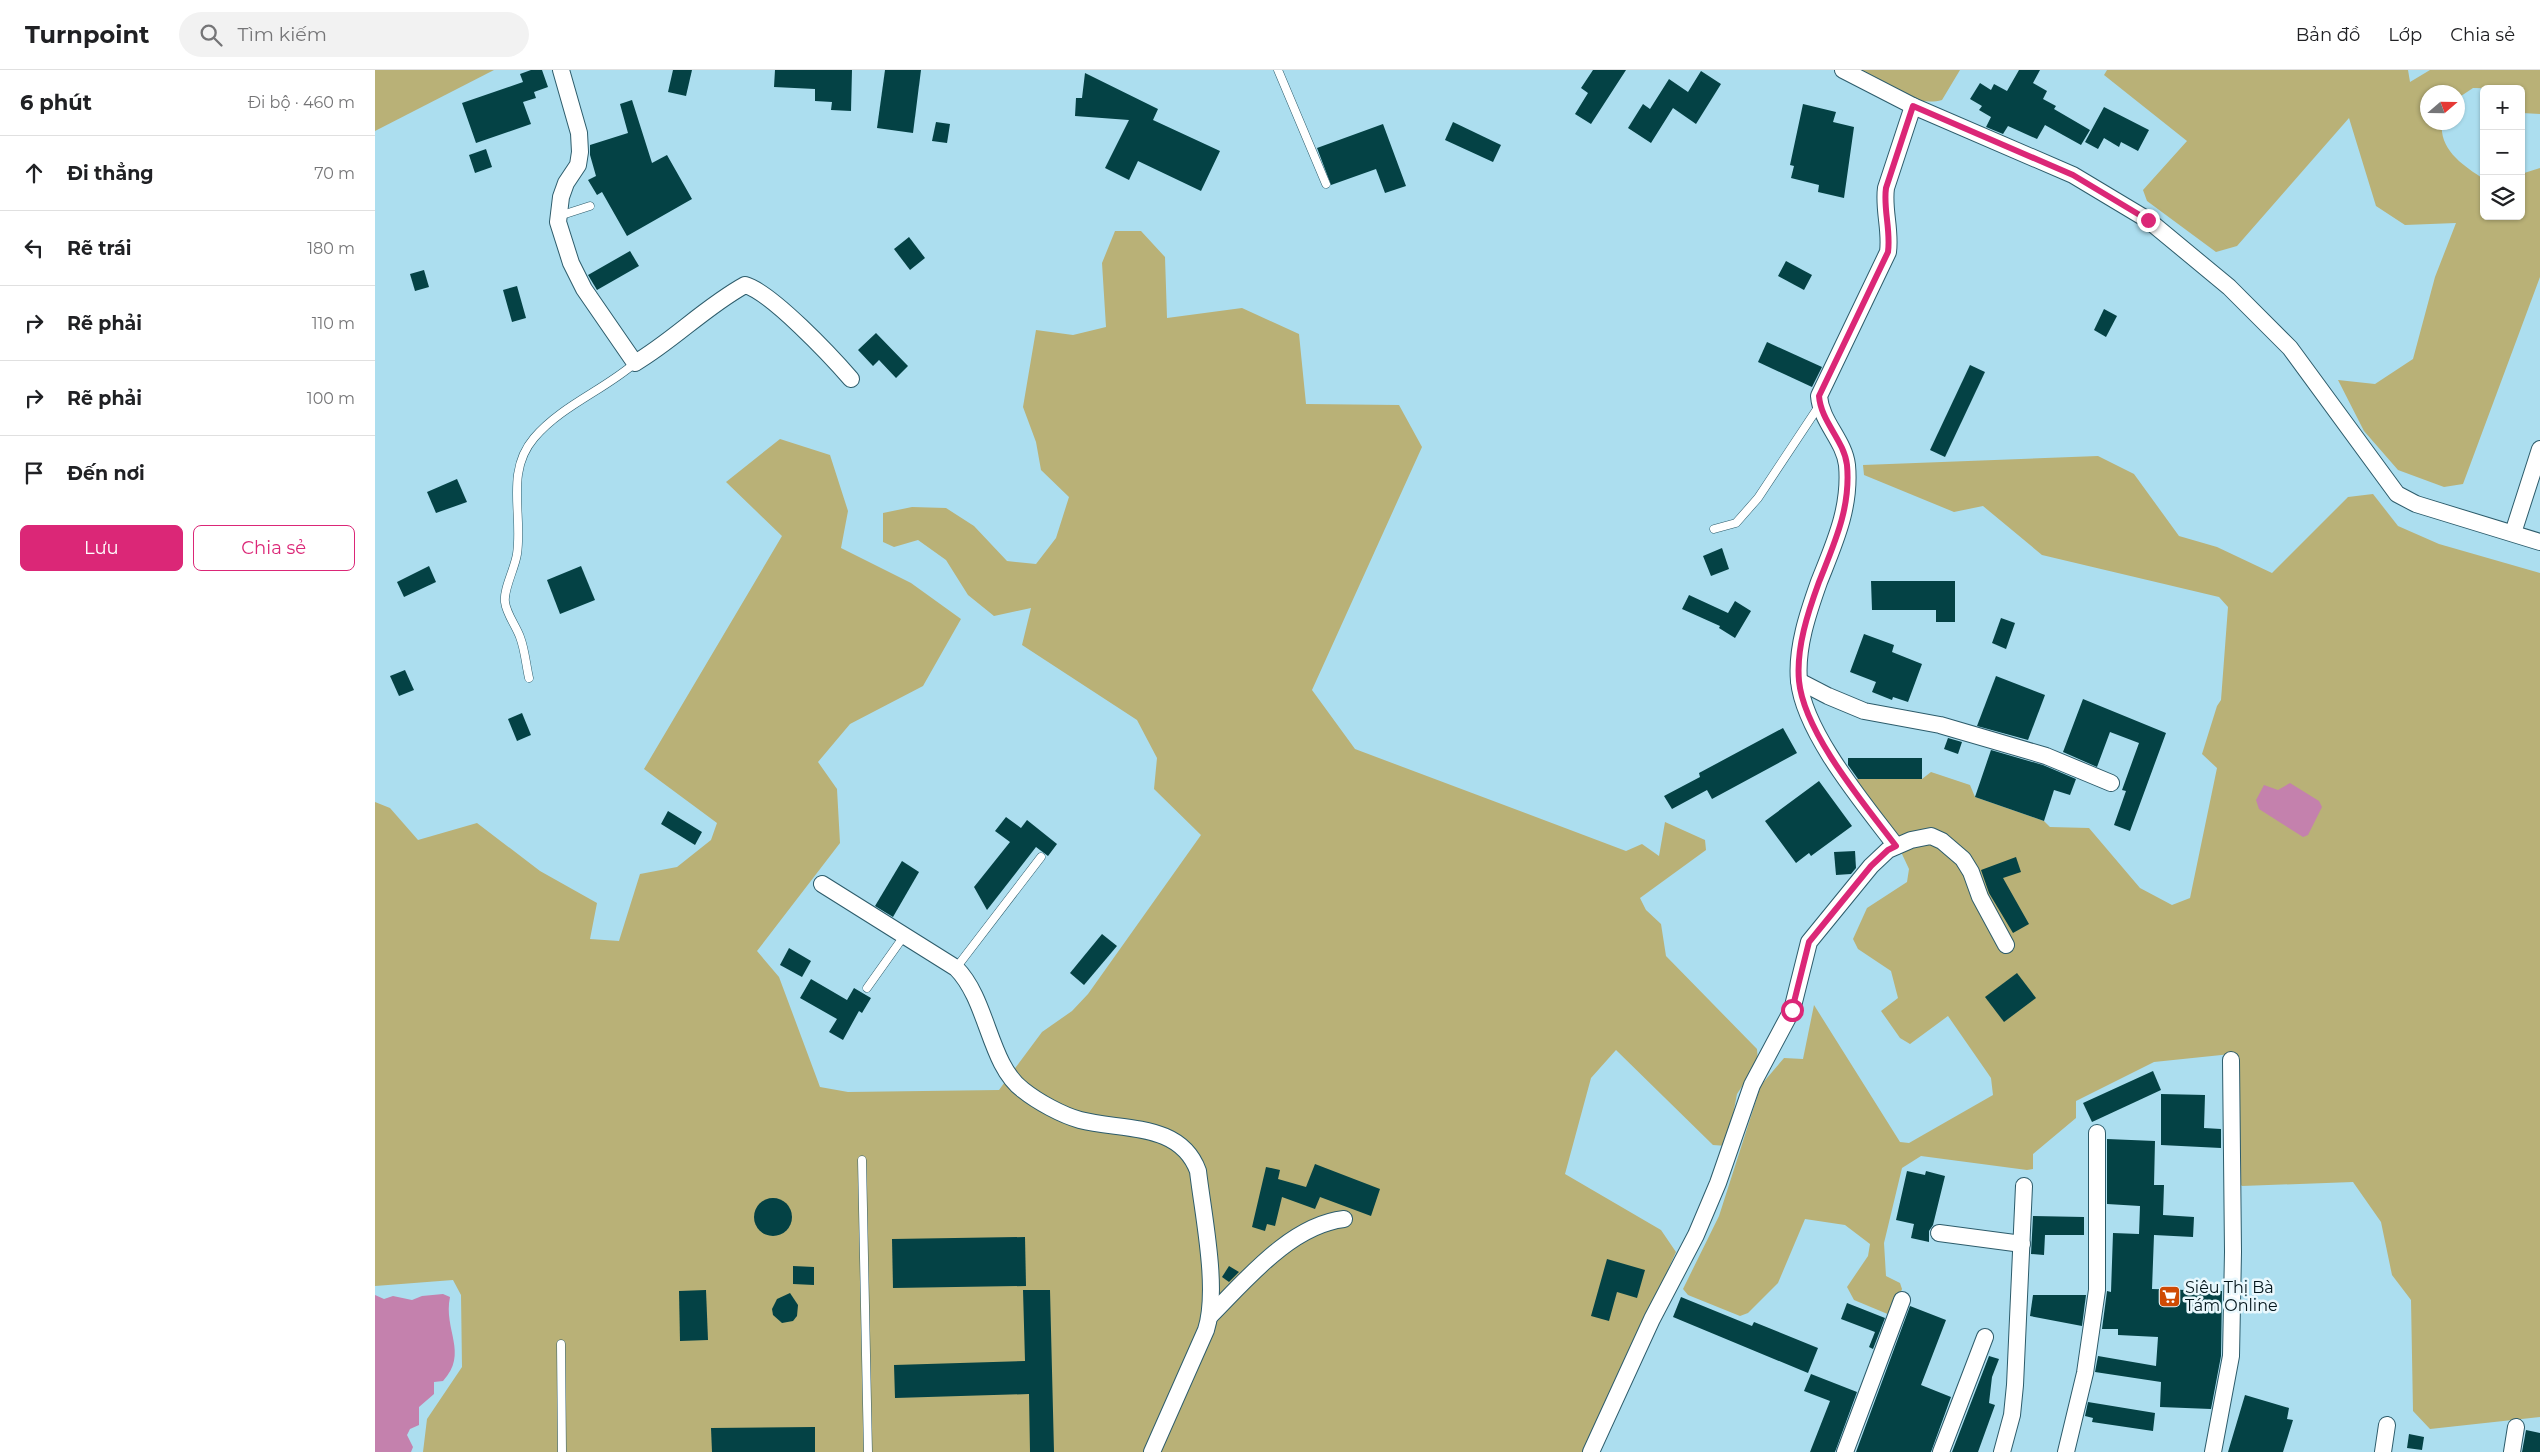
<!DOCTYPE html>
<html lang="vi">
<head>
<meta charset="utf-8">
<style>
	body { margin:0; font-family:Montserrat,sans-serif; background:#f2f2f2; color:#202124 }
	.controls { position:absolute; right:15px; top:15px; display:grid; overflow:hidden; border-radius:8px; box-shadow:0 1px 4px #0004 }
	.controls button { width:45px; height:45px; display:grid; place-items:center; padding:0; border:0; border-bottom:1px solid #e0e0e0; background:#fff; color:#202124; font:25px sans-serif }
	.compass { position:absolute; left:2045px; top:15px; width:45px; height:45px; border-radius:50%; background:#fff; box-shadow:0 1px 4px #0004; rotate:70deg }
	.stop { position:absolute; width:15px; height:15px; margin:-11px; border:4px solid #db2777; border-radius:50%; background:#fff }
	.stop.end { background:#db2777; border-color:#fff; box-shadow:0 1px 5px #0008 }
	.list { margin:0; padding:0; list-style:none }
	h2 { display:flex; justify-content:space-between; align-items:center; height:65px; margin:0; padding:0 20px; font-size:21px }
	h2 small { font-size:16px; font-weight:400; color:#757577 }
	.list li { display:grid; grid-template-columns:32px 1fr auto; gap:15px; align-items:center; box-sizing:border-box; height:75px; padding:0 20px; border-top:1px solid #e0e0e0 }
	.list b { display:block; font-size:19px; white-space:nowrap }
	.list em { font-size:16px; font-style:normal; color:#757577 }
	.actions { display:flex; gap:10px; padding:15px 20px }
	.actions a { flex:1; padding:11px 0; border:1px solid #db2777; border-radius:8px; text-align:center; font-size:18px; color:#db2777 }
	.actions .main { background:#db2777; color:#fff }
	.icon { flex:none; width:28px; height:28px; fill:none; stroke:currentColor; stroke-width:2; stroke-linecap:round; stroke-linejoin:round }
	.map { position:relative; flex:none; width:2165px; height:1382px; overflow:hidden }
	header { display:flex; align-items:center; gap:30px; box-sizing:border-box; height:70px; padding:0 25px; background:#fff; border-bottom:1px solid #e0e0e0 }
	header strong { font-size:24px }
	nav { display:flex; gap:28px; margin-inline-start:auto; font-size:18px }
	.search { width:350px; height:45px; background:#f2f2f2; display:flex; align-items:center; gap:12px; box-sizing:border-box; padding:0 18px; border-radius:28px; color:#757577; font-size:19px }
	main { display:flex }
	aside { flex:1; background:#fff }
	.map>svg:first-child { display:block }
	.green { fill:#b9b177 }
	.water { fill:#c481ad }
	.building { fill:#044245 }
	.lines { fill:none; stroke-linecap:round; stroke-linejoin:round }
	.service-casing { stroke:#2d5c6b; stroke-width:9 }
	.minor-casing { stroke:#2d5c6b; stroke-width:18 }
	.service { stroke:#fff; stroke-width:8 }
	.minor { stroke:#fff; stroke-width:16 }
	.route { stroke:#db2777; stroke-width:6 }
	.labels { text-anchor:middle; stroke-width:5; stroke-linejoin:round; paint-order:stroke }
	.poi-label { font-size:16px; fill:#03151b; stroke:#eaf8fd; text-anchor:start }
</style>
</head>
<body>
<header>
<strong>Turnpoint</strong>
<div class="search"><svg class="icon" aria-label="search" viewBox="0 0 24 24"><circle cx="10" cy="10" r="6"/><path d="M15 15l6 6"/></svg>Tìm kiếm</div>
<nav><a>Bản đồ</a><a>Lớp</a><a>Chia sẻ</a></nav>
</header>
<main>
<aside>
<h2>6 phút<small>Đi bộ · 460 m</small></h2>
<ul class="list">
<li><svg class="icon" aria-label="ahead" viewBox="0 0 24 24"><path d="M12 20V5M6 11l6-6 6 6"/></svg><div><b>Đi thẳng</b></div><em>70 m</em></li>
<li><svg class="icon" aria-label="left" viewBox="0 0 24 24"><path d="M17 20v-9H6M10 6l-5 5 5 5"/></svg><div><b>Rẽ trái</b></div><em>180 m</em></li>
<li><svg class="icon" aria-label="right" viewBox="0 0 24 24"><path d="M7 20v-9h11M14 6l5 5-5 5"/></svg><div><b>Rẽ phải</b></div><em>110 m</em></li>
<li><svg class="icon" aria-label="right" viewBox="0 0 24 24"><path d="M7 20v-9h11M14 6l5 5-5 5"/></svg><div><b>Rẽ phải</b></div><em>100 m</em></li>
<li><svg class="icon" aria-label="arrive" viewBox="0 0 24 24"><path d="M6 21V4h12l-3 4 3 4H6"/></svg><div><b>Đến nơi</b></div></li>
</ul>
<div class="actions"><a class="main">Lưu</a><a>Chia sẻ</a></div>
</aside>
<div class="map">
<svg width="2165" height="1382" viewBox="0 0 2165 1382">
	<rect width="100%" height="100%" fill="#acdeef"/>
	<g class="green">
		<polygon points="0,0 119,0 0,61"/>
		<path d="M 1481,0 L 1585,0 L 1567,30 C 1538,38 1506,13 1481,0 Z"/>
		<path d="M 1732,0 L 2033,0 L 2035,12 L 2055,0 L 2165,0 L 2165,44 L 2147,43 L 2146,19 L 2098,18 L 2083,28 L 2082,22 L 2052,22 L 2052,52 L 2067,53 C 2064,80 2089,96 2109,109 L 2109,146 L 2146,146 L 2146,104 L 2165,98 L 2165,207 L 2088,414 L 2069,417 L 2023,400 L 1989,361 L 1963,310 L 2000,314 L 2038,289 L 2060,207 L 2081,153 L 2030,155 L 2001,136 L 1974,48 L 1862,176 L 1841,182 L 1772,131 L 1768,120 L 1812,71 L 1729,5 Z"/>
		<polygon points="740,161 766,161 790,187 792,248 867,238 924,264 931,334 1024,335 1047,377 937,620 980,679 1251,781 1267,774 1284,786 1290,752 1330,770 1331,780 1265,828 1271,840 1286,854 1291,886 1382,979 1383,992 1362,1024 1352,1076 1338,1075 1241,980 1216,1008 1190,1104 1286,1160 1301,1182 1211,1382 48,1382 52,1349 87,1297 86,1225 78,1210 0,1216 0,732 15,738 43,770 102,753 165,801 222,833 215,869 244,871 265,804 302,797 336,770 342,753 269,699 407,466 351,412 405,369 455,385 473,441 466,478 536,513 586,549 548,616 475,654 443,692 462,719 465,773 382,881 404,907 445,1017 473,1022 624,1020 667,962 697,941 713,924 826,765 779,719 782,688 762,650 647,575 656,538 619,546 593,525 571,490 543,470 519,477 508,472 508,443 537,437 571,438 599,456 632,491 661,494 681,468 694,427 666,400 661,372 648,337 661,260 698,265 731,257 727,193"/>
		<polygon points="1723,386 1759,404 1804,466 1842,477 1897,503 1973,427 1998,424 2023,456 2064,474 2165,503 2165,1347 2055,1359 2038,1341 2036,1230 2017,1205 2006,1152 1978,1112 1867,1116 1862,1111 1856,984 1779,992 1701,1031 1701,1048 1658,1084 1658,1099 1652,1100 1546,1086 1527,1098 1509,1173 1511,1206 1525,1213 1527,1219 1518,1244 1515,1245 1479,1230 1472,1217 1493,1186 1495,1174 1470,1155 1430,1149 1403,1213 1373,1243 1365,1246 1313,1225 1308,1219 1344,1146 1386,1015 1409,988 1428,989 1439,935 1525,1072 1534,1073 1618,1025 1616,1008 1573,946 1535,974 1525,968 1506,941 1523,928 1516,901 1483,879 1478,869 1492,838 1532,812 1534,799 1520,769 1473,709 1547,709 1556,702 1595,715 1600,727 1669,751 1675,757 1714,758 1765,818 1797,835 1815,828 1842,698 1827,684 1842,636 1846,630 1853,537 1844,527 1667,485 1608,436 1579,442 1489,405 1488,395"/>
	</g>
	<g class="water">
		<polygon points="1915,713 1944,731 1947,737 1933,765 1928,767 1884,739 1881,730 1889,715 1903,720"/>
		<path d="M 68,1224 L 75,1227 C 68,1260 94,1283 68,1311 L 59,1312 L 59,1324 L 44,1337 L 44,1355 L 35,1359 L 32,1365 L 38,1377 L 36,1382 L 0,1382 L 0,1225 L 9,1229 L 18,1226 L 37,1230 L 47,1226 Z"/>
	</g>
	<g class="building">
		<polygon points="156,0 167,0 173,17 159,22 161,28 148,32 156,54 101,73 87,33 148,12 145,4"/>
		<polygon points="298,0 317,0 311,26 293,22"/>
		<polygon points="400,0 477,0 476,41 456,40 457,32 440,31 440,19 399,17"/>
		<polygon points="510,0 546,0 538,63 502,58"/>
		<polygon points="1218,0 1251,0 1216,54 1200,44 1213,23 1206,18"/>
		<polygon points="1644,0 1665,0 1658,13 1672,21 1668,29 1681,36 1679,39 1715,60 1706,75 1670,55 1662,69 1633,56 1628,64 1611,57 1616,47 1604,40 1607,36 1595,29 1605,13 1616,20 1619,14 1632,21"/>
		<polygon points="1326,1 1346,14 1321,54 1298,38 1276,73 1253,58 1268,34 1275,39 1294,9 1313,22"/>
		<polygon points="710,3 783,39 778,50 845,81 826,121 763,91 754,110 730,98 754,50 700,46 701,28 707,28"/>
		<polygon points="257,30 277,93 292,85 317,129 252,166 227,122 222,125 213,110 221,106 215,85 215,75 253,63 245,34"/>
		<polygon points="1428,34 1461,42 1458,52 1479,57 1469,128 1443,122 1444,115 1416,108 1419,96 1415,95"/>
		<polygon points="1729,37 1774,60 1763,81 1746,72 1744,77 1729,68 1723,79 1710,72"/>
		<polygon points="561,52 575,54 572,73 557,71"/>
		<polygon points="1078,52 1126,75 1118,92 1070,70"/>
		<polygon points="1008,54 1031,116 1010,123 1001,99 956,115 942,78"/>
		<polygon points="111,79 117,97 100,103 94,85"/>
		<polygon points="534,167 550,188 535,200 519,179"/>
		<polygon points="255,181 264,196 222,220 213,205"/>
		<polygon points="1411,191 1437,205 1429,220 1403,206"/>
		<polygon points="49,200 54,217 40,221 35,204"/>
		<polygon points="142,216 151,248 137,252 128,220"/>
		<polygon points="1729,239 1742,246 1731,267 1719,260"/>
		<polygon points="501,263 533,296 521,308 504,290 498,296 483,280"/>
		<polygon points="1392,272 1447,297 1437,317 1383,292"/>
		<polygon points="1595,295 1610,302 1570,387 1555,380"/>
		<polygon points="82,409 92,432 61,443 52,422"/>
		<polygon points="1347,478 1354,499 1336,506 1328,486"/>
		<polygon points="54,496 61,512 29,527 22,512"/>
		<polygon points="206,496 220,530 185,544 172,510"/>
		<polygon points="1496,511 1580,511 1580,552 1561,552 1561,540 1497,540"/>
		<polygon points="1314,525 1353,543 1360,531 1376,541 1360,568 1344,558 1345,556 1307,539"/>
		<polygon points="1626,548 1640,553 1631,579 1617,573"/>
		<polygon points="1489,564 1519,575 1517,582 1547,594 1533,632 1518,627 1517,630 1497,622 1501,612 1475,602"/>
		<polygon points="30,600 39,620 24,626 15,606"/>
		<polygon points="1621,606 1670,625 1653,670 1602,656"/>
		<polygon points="1708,629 1791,663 1755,761 1739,755 1751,721 1747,720 1764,673 1735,662 1722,697 1688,682"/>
		<polygon points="147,643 156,665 142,671 133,649"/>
		<polygon points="1408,658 1422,683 1337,729 1332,720 1297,739 1289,726 1325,707 1324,703"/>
		<polygon points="1573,668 1587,672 1583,684 1569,679"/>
		<polygon points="1616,680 1668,695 1701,709 1695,725 1679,720 1669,751 1600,727"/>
		<polygon points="1473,688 1547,688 1547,709 1483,709 1473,695"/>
		<polygon points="1444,711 1477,756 1436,786 1434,783 1421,793 1390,751"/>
		<polygon points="293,741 327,762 320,775 286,754"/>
		<polygon points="631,747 646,758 652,750 682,774 673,786 661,777 612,840 599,817 635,772 620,761"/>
		<polygon points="1480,781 1481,798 1476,804 1461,805 1459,782"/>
		<polygon points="1641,787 1646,802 1628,808 1654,854 1638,863 1614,823 1606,800"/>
		<polygon points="527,791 544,802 518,847 500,836"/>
		<polygon points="727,864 742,876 709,915 695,903"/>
		<polygon points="414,878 436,891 427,907 405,895"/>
		<polygon points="1642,903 1661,928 1629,952 1610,927"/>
		<polygon points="436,909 472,930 479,918 496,928 487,943 484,941 468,970 454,962 462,949 425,928"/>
		<polygon points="1778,1001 1786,1020 1717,1052 1708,1033"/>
		<polygon points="1786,1024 1830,1025 1829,1058 1846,1059 1846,1078 1786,1075"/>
		<polygon points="1732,1069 1780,1071 1779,1115 1789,1115 1788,1145 1819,1147 1818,1167 1779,1165 1777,1219 1847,1221 1846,1286 1836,1339 1785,1337 1786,1312 1720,1302 1723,1286 1781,1296 1783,1267 1743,1265 1743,1259 1727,1259 1732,1221 1736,1222 1738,1163 1764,1164 1765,1136 1732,1134"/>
		<polygon points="940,1094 1005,1119 996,1146 945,1127 940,1139 907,1127 900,1156 892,1154 890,1161 877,1157 891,1097 905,1100 903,1109 931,1117"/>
		<polygon points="1532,1101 1550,1105 1551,1101 1570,1106 1558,1155 1554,1161 1554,1172 1536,1168 1539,1154 1521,1150"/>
		<circle cx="398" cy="1147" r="19"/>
		<polygon points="1658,1146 1709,1147 1709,1165 1670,1165 1669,1185 1656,1184"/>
		<polygon points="650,1167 651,1216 518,1218 517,1169"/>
		<polygon points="1232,1189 1270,1200 1262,1228 1242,1222 1234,1251 1216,1246"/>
		<polygon points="418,1196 439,1197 439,1215 418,1214"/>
		<polygon points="854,1196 864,1202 854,1212 847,1207"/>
		<polygon points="331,1220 333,1270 305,1271 304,1221"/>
		<polygon points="648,1220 675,1220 679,1382 655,1382 654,1324 520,1328 519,1295 650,1291"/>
		<polygon points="415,1223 423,1235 422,1246 418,1251 407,1253 398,1245 397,1239 402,1229"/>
		<polygon points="1658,1225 1711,1225 1707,1256 1655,1246"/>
		<polygon points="1306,1227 1377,1256 1379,1252 1443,1278 1433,1303 1298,1247"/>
		<polygon points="1472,1233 1510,1248 1498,1279 1494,1277 1500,1262 1466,1249"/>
		<polygon points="1535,1236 1571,1250 1546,1315 1576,1327 1556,1382 1481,1382"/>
		<polygon points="1614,1286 1624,1289 1617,1307 1614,1333 1620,1335 1603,1382 1577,1382"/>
		<polygon points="1436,1304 1482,1322 1460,1382 1435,1382 1455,1331 1429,1321"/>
		<polygon points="1870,1325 1914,1338 1912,1349 1918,1350 1908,1382 1853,1382"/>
		<polygon points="1713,1332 1780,1343 1778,1361 1717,1352 1718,1348 1710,1346"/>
		<polygon points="440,1357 440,1382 337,1382 336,1358"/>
		<polygon points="2151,1360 2165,1363 2165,1382 2147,1382"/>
		<polygon points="2034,1364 2049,1367 2047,1380 2032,1378"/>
	</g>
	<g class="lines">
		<defs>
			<g id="service">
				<polyline points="903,0 951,114"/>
				<polyline points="184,146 215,136"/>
				<polyline points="1339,459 1361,453 1383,428 1444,336"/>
				<path d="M 154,608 C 151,595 150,580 145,567 C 141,556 131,543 130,532 C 128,520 140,498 142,484 C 148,444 130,402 159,368 C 186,336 229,320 260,293"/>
				<polyline points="581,898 666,787"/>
				<polyline points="492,918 529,866"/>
				<polyline points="487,1090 493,1382"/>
				<polyline points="186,1274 187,1382"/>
			</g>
			<g id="minor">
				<path d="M 186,0 L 204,63 L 205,82 L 203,95 L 191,113 L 186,127 L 183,152 L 196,193 L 209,219 L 260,293 C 299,270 330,237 370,215 C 396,222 457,287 476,309"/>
				<polyline points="1468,0 1538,36 1698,105 1773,150 1854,217 1915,278 2022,424 2041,434 2165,472"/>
				<polyline points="2138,463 2165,379"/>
				<polyline points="1424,611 1453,626 1489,641 1565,655 1671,686 1736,713"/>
				<path d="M 1521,776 C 1490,735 1429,663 1424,611 C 1421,578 1433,543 1444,512 C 1459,474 1476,438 1472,395 C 1469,370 1446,352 1444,326 L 1513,182 C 1516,160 1508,139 1511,118 L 1538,36"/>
				<path d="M 447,814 L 581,898 C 613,930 614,995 648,1020 C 663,1032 687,1045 705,1050 C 748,1061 805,1052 823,1101 C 828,1145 844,1219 831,1260 L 777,1382"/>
				<polyline points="1564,1163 1647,1174"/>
				<path d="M 835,1246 C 871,1210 916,1155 969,1149"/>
				<polyline points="1216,1382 1277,1249 1321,1165 1343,1113 1377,1015 1417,940 1434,872 1496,796 1513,780 1536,770 1556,766 1567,771 1588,789 1596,802 1605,827 1631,875"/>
				<polyline points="1470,1382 1527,1230"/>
				<polyline points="1566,1382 1610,1267"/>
				<polyline points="1627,1382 1637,1345 1640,1315 1649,1116"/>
				<polyline points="1691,1382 1710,1303 1722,1220 1722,1063"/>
				<polyline points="1838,1382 1856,1286 1858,1182 1856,990"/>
				<polyline points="2008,1382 2012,1355"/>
				<polyline points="2137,1382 2141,1357"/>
			</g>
		</defs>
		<use href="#service" class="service-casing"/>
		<use href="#minor" class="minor-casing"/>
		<use href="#service" class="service"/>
		<use href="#minor" class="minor"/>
	</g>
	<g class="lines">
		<path class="route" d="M 1417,940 L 1434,872 L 1496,796 L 1513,780 L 1521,776 C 1490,735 1429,663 1424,611 C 1421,578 1433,542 1444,512 C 1459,474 1476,438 1472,395 C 1469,370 1446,352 1444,326 L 1513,182 C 1516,160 1508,139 1511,118 L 1538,36 L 1698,105 L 1773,150"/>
	</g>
	<defs>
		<symbol id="supermarket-square" viewBox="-11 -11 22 22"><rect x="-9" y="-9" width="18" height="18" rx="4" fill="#cf4a04" stroke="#eaf8fd"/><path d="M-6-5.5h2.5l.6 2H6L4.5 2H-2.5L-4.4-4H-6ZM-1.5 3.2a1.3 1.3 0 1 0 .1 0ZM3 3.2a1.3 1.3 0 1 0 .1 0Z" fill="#fff"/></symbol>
	</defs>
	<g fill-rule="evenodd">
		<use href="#supermarket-square" x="1782" y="1214" width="25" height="25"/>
	</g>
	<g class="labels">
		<g class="poi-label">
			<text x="1810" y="1223">Siêu Thị Bà<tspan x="1810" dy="18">Tám Online</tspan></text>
		</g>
	</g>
</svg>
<div class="controls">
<button>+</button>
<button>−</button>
<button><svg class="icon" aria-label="layers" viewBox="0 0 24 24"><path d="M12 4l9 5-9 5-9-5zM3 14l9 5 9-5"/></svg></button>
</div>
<svg class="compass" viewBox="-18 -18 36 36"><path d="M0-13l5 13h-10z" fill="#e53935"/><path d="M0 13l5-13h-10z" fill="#757577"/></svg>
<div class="stop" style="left:1417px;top:940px"></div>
<div class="stop end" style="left:1773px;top:150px"></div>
</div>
</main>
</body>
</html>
